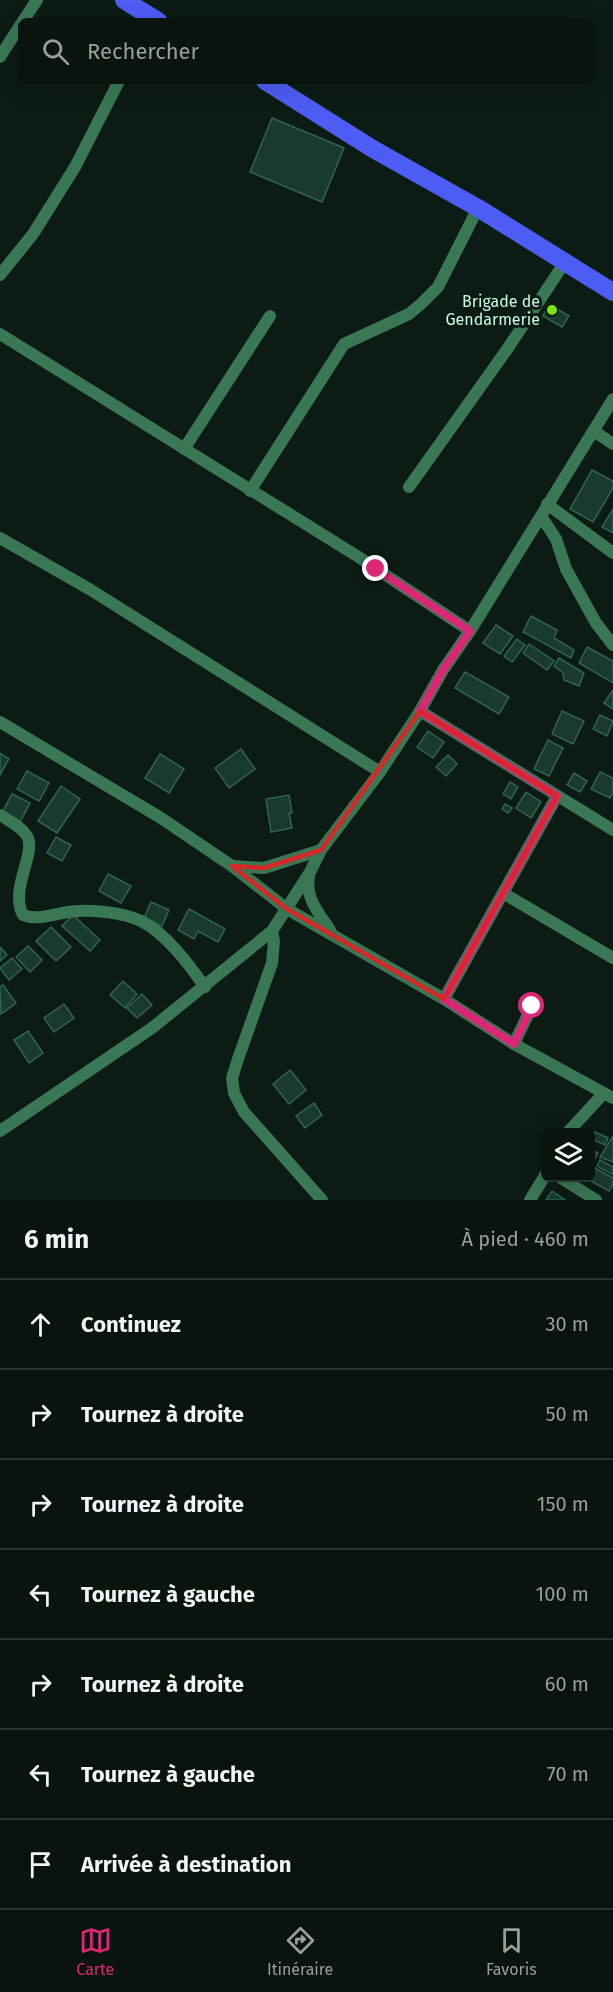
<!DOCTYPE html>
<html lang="fr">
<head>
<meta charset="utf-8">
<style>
	body { margin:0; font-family:"Fira Sans",sans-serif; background:#121d18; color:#f1f3f6 }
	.controls { position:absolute; right:18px; bottom:18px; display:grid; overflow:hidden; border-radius:9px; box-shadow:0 6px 24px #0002 }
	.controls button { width:54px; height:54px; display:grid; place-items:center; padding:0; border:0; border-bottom:2px solid #29332f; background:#09140f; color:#f1f3f6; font:30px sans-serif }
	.stop { position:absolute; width:18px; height:18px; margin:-14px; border:4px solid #db2777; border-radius:50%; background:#fff }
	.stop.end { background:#db2777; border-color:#fff; box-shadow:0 2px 6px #0008 }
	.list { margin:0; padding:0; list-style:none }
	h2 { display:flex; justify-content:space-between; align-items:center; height:78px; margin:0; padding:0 24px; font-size:26px }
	h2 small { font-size:20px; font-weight:400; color:#999e9e }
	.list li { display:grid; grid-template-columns:39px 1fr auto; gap:18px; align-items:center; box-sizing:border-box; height:90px; padding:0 24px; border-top:2px solid #29332f }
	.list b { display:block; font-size:22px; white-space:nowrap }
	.list em { font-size:20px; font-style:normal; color:#999e9e }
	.icon { flex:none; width:33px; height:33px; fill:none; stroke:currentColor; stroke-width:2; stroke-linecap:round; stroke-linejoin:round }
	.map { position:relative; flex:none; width:613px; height:1200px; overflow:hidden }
	.search { position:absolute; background:#09140f; box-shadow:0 6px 24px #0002; left:18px; right:18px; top:18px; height:66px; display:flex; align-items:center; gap:15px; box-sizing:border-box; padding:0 21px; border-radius:9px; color:#999e9e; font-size:22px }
	.sheet { height:708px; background:#09140f }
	nav { display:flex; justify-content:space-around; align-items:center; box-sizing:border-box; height:84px; border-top:2px solid #29332f; background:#09140f; font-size:16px; color:#999e9e }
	nav a { display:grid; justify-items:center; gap:3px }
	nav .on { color:#db2777 }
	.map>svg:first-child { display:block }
	.building { fill:#1a3a2d; stroke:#2d654e; stroke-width:1.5 }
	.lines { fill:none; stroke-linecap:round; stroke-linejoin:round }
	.minor { stroke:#3a7754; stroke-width:12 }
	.highway { stroke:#4d5df3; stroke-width:18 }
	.route { stroke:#db2777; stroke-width:8 }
	.marked { fill:none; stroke:#d62828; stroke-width:4.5; stroke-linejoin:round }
	.poi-dot { fill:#7ce210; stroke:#0c1b14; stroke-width:2 }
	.labels { text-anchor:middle; stroke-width:6; stroke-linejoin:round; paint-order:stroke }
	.poi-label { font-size:16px; fill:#cafbe2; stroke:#0c1b14; text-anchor:end }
</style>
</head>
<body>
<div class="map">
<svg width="613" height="1200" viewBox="0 0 613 1200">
	<rect width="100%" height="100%" fill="#0c1b14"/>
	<g class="building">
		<polygon points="272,118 344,148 322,202 250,172"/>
		<polygon points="549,304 569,316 562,327 543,316"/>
		<polygon points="592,470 613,481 613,488 593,522 570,509"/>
		<polygon points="613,509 613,533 602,527"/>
		<polygon points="531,616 557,630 554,638 574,650 571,658 523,632"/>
		<polygon points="496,625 513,636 500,654 483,643"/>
		<polygon points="517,639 525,645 512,662 504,656"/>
		<polygon points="529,644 554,661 547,670 523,653"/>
		<polygon points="587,647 613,661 613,683 579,663"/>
		<polygon points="559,658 584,673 579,686 564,680 563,673 554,666"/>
		<polygon points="465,672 509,697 499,714 455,688"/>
		<polygon points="613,690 613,709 604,703"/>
		<polygon points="562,711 584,721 573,744 552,734"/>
		<polygon points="600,715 613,721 607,736 593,729"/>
		<polygon points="428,731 444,742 433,758 417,747"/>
		<polygon points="548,740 563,748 549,776 534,769"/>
		<polygon points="241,749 255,769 229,788 215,768"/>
		<polygon points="0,753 9,759 0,775"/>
		<polygon points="160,754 184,769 169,793 145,778"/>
		<polygon points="448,755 457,764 446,776 436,767"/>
		<polygon points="27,771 49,783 39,801 17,789"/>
		<polygon points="600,772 613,778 613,793 610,798 591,789"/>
		<polygon points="574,773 587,781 580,792 567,785"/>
		<polygon points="510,782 518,787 511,799 503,794"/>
		<polygon points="61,786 80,799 57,833 38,821"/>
		<polygon points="526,792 541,802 531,818 516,808"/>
		<polygon points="12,794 30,803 20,822 2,813"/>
		<polygon points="289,795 292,813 289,813 292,828 271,832 266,799"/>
		<polygon points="505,804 512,808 508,813 502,809"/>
		<polygon points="56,837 71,845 62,861 47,853"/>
		<polygon points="108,874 131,886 121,903 99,891"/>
		<polygon points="151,902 169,910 162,926 144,918"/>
		<polygon points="189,909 225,929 218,942 198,931 194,939 178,930"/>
		<polygon points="73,915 100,940 90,951 62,926"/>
		<polygon points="51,927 71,947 56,961 36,941"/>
		<polygon points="28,946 42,960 30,972 16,957"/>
		<polygon points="0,947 7,955 0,961"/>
		<polygon points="12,958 22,969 9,980 0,968"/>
		<polygon points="123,981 137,994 125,1008 110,995"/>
		<polygon points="3,985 16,1003 1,1014 0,987"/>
		<polygon points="142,994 152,1005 137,1018 127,1008"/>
		<polygon points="64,1004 74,1018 54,1032 44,1018"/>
		<polygon points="28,1031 43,1053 29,1063 14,1040"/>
		<polygon points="290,1070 306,1090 289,1104 273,1084"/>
		<polygon points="314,1103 322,1115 305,1128 296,1116"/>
		<polygon points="595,1132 608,1138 605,1145 592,1139"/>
		<polygon points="613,1136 613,1162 600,1157"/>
		<polygon points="590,1149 598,1153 594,1160 590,1158"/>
		<polygon points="600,1160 613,1167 613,1175 597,1166"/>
		<polygon points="595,1168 613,1178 613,1184 609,1191 589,1180"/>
		<polygon points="552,1191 565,1200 546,1200"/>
	</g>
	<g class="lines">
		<g class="minor">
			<polyline points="23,21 37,0"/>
			<polyline points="0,57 21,24"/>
			<polyline points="0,275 33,234 75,167 119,81"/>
			<polyline points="0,334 357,556 470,631"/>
			<polyline points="594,431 613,444"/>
			<polyline points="184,449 270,316"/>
			<polyline points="409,487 508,348 565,262"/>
			<polyline points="250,491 344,344 409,314 422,303 438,287 478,208"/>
			<polyline points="547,504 613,553"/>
			<polyline points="541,516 556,539 566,569 596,623 613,645"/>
			<polyline points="0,538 91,590 380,772"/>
			<polyline points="420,711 613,830"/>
			<polyline points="0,722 161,818 232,866 287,909 444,999 514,1044 613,1098"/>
			<path d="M 0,815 C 9,821 21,826 27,836 C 37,853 9,889 23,915 C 40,922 60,911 78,911 C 97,910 124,913 141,921 C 166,933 190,966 205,987"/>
			<polyline points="232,866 264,868 321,850"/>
			<path d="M 309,876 C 305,898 318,912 330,930"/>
			<polyline points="503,893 613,958"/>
			<polyline points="272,931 274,941 272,963 238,1059 232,1078 234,1093 244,1112 322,1200"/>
			<polyline points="444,999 557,796"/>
			<polyline points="514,1044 532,1006"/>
			<polyline points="0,1131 152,1028 272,931 310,872 321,850 380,772 420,711 443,670 470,631 613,399"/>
			<polyline points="568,1132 604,1093"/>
			<polyline points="561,1178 596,1200"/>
			<polyline points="530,1200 546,1174"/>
		</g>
		<g class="highway">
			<polyline points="124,0 158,21"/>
			<polyline points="265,81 373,149 478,208 613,292"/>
		</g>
	</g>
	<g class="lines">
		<polyline class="route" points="376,569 470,631 443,670 420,711 557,796 444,999 514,1044 532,1006"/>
	</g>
	<path class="marked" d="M 420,711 L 557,796 L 444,999 L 287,909 L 232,866 L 264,868 L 321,850 Z"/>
	<circle class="poi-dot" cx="552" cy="310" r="6"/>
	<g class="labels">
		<g class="poi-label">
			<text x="540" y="307">Brigade de<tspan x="540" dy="18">Gendarmerie</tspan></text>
		</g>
	</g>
</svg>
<div class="controls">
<button><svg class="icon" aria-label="layers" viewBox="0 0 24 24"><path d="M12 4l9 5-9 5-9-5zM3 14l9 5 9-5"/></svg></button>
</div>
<div class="stop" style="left:532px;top:1006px"></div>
<div class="stop end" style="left:376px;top:569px"></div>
<div class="search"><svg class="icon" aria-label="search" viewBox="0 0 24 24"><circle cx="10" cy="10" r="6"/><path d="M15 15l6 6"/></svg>Rechercher</div>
</div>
<section class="sheet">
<h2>6 min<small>À pied · 460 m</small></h2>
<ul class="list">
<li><svg class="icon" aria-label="ahead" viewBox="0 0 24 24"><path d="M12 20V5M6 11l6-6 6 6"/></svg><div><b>Continuez</b></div><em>30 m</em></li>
<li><svg class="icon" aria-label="right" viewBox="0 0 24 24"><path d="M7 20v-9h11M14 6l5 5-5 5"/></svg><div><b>Tournez à droite</b></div><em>50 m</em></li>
<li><svg class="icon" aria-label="right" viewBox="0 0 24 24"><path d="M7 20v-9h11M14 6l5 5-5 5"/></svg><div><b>Tournez à droite</b></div><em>150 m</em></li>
<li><svg class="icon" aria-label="left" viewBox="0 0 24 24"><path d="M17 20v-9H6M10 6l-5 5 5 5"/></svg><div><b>Tournez à gauche</b></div><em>100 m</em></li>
<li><svg class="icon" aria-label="right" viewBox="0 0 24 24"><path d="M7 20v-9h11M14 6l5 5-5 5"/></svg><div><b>Tournez à droite</b></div><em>60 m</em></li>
<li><svg class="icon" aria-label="left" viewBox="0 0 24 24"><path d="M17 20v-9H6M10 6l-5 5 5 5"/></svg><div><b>Tournez à gauche</b></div><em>70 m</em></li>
<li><svg class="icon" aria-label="arrive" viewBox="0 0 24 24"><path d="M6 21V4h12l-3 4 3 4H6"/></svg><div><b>Arrivée à destination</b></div></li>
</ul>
</section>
<nav>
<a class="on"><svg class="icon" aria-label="map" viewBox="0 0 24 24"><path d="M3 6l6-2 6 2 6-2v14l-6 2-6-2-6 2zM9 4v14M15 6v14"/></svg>Carte</a>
<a><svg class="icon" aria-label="directions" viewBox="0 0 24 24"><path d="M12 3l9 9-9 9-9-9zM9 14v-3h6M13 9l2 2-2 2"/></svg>Itinéraire</a>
<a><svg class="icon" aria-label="saved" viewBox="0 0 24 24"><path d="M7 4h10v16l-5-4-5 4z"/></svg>Favoris</a>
</nav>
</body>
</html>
